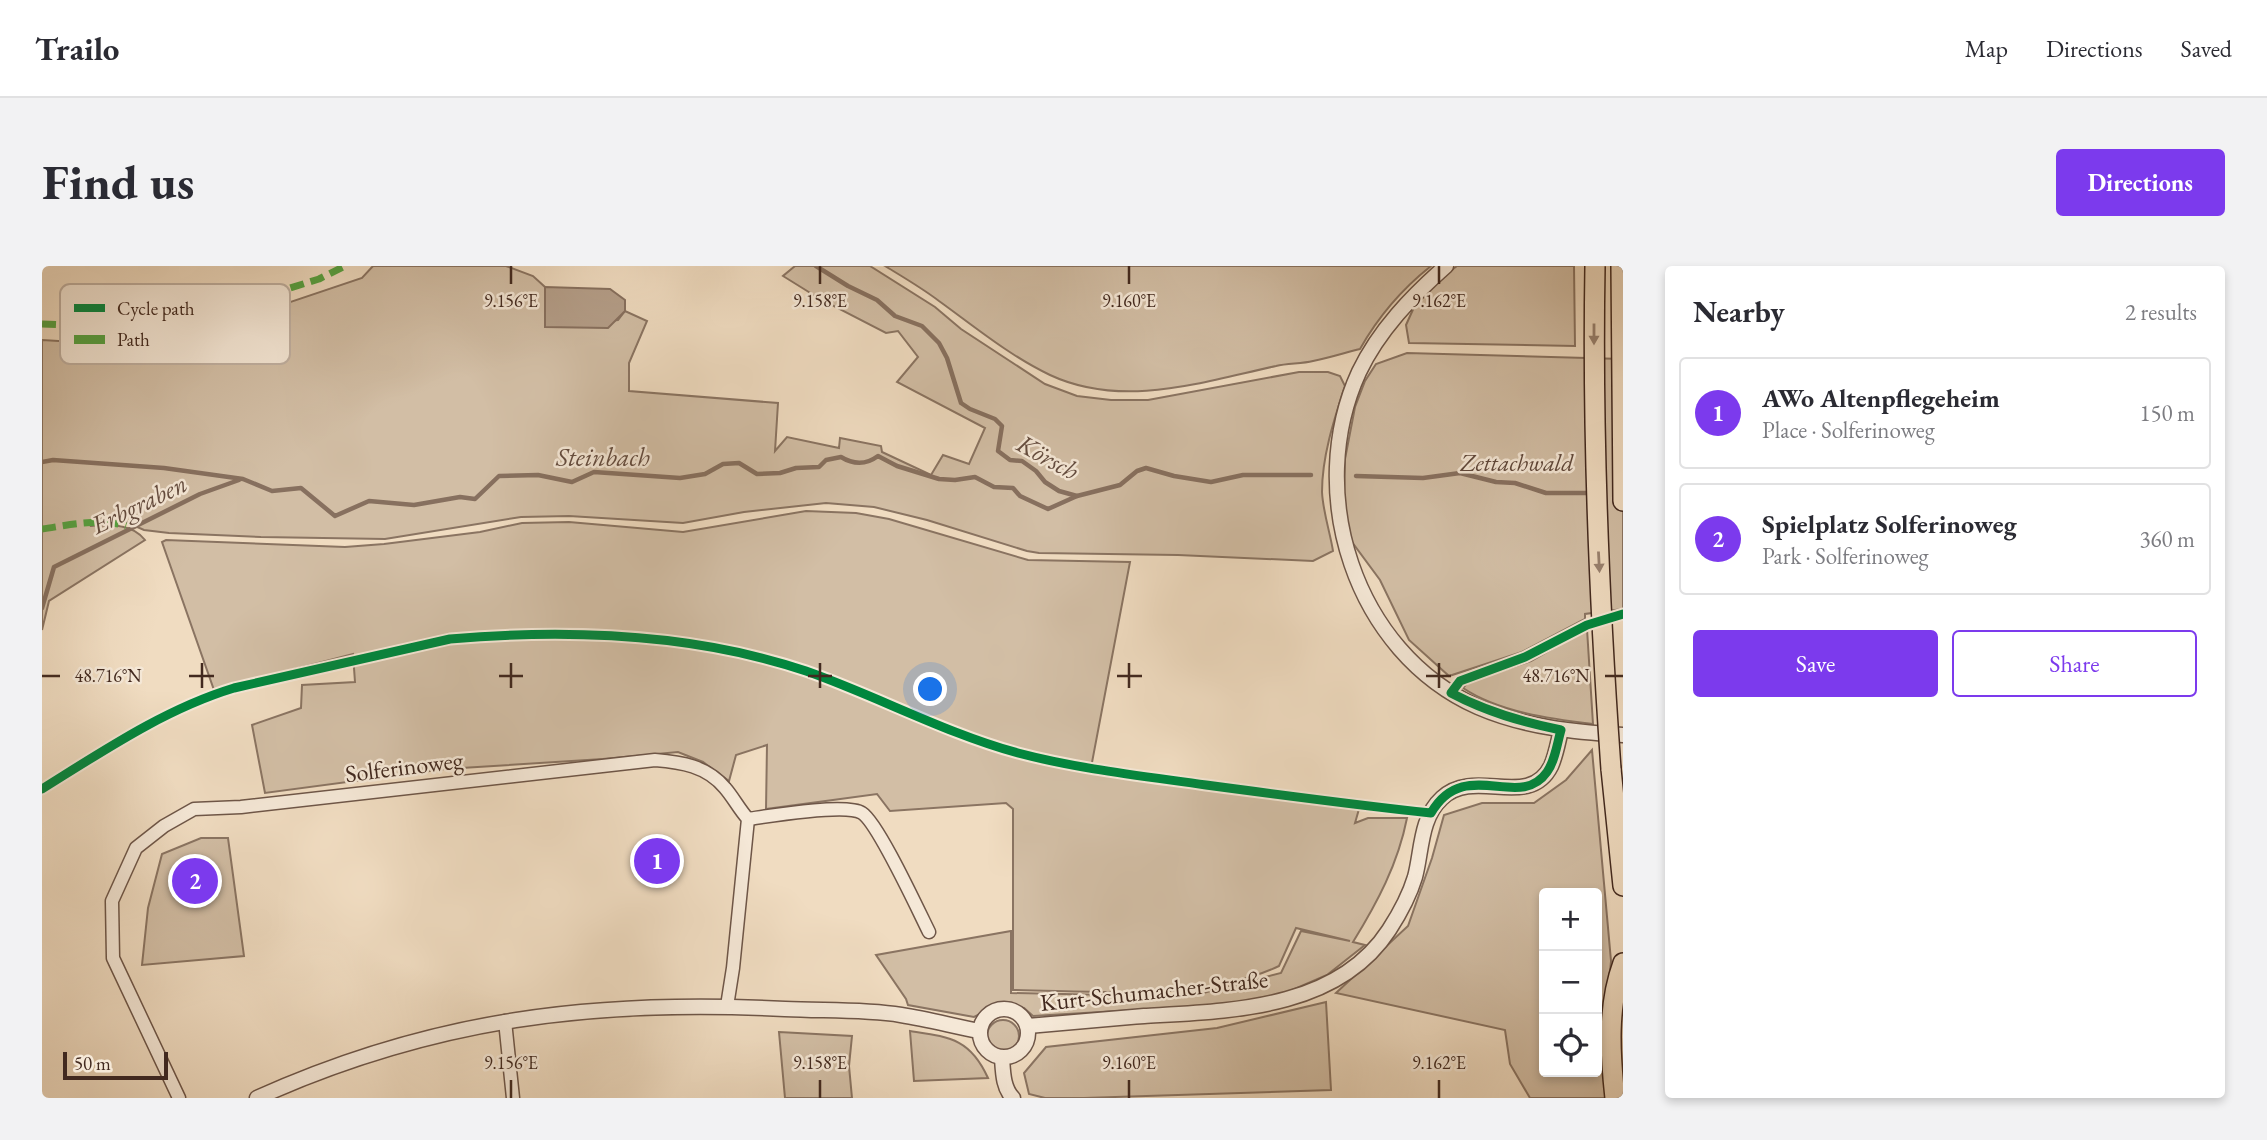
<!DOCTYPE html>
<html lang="en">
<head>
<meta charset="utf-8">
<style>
	body { margin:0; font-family:"EB Garamond",serif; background:#f2f2f3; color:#2b2b33 }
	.controls { position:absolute; right:21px; bottom:21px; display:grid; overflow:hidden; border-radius:7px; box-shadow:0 4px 10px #0003 }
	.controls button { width:63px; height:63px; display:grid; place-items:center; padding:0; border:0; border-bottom:2px solid #e1e1e2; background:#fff; color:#2b2b33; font:35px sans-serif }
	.scale { position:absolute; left:21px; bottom:18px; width:105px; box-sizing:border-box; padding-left:7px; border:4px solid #42291f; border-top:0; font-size:19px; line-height:24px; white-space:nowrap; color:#42291f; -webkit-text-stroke:5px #f5e8d7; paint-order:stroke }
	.you { position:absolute; left:889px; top:424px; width:24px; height:24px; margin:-18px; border:5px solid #fff; border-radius:50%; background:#1a73e8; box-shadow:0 0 0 10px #1a73e833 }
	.badge { display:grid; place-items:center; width:46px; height:46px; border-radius:50%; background:#7c3aed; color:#fff; font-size:23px; font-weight:700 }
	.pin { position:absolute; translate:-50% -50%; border:4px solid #fff; box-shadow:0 2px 7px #0006 }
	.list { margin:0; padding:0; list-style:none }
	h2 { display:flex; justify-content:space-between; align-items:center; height:91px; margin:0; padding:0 28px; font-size:30px }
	h2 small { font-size:23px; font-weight:400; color:#7c7c81 }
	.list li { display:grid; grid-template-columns:46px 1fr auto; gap:21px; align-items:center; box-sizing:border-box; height:112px; margin:0 14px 14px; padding:0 14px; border:2px solid #e1e1e2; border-radius:7px }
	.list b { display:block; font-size:26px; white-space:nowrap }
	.list p { margin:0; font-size:23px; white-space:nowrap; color:#7c7c81 }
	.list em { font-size:23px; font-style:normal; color:#7c7c81 }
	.actions { display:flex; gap:14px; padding:21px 28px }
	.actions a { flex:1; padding:16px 0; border:2px solid #7c3aed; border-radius:7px; text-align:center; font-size:24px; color:#7c3aed }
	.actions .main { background:#7c3aed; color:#fff }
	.icon { flex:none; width:38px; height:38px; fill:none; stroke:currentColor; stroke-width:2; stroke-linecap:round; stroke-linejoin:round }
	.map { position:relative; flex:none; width:1581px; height:832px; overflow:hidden; border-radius:7px }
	header { display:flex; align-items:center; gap:42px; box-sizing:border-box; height:98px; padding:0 35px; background:#fff; border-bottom:2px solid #e1e1e2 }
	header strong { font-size:33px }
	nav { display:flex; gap:38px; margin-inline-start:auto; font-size:24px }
	.intro { display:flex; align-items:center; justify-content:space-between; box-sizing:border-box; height:168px; padding:0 42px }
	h1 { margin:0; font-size:49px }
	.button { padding:18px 32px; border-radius:7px; background:#7c3aed; color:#fff; font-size:24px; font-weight:700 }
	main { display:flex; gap:42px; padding:0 42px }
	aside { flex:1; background:#fff; border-radius:7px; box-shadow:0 4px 10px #0003 }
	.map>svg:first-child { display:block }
	.green { fill:#d2bea5; stroke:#8a7462; stroke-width:2; fill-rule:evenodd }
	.water { fill:#b59f8a; stroke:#87705f; stroke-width:2 }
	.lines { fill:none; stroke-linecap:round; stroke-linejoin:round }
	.stream { stroke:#87705f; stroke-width:4.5 }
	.minor-casing { stroke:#6e5648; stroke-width:15 }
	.tertiary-casing { stroke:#6e5648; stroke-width:17 }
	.trunk-casing { stroke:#42291f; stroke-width:22 }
	.minor { stroke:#f5e8d7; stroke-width:12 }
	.tertiary { stroke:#f5e8d7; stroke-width:14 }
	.trunk { stroke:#f0dcc1; stroke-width:19 }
	.trunk-bridge-casing { stroke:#42291f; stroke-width:22; stroke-linecap:butt }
	.trunk-bridge { stroke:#f0dcc1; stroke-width:19 }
	.quiet { stroke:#55a341; stroke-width:7; stroke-dasharray:14 7; stroke-linecap:butt }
	.cycleway-casing { stroke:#f5e8d7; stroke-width:13 }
	.cycleway { stroke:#00873e; stroke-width:9 }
	.oneway { fill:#998270 }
	.ticks { fill:none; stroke:#42291f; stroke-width:2.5 }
	.labels { text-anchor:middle; stroke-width:5; stroke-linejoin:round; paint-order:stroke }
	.park-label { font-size:24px; font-style:italic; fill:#5f473a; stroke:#f5e8d7 }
	.street-label { font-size:24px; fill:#42291f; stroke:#f5e8d7 }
	.water-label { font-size:26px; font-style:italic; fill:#644c3f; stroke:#f5e8d7 }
	.key { fill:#f5e8d7; stroke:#bfafa0; stroke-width:2 }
	.key-label { font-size:19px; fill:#42291f }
	.ticks-label { font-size:18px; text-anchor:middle; fill:#42291f; stroke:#f5e8d7; stroke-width:5; stroke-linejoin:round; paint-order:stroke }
</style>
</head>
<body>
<header>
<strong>Trailo</strong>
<nav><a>Map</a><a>Directions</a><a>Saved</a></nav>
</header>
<div class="intro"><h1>Find us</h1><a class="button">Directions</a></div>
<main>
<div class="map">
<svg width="1581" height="832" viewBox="0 0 1581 832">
	<rect width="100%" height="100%" fill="#f0dcc1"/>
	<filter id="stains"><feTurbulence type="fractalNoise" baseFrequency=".00286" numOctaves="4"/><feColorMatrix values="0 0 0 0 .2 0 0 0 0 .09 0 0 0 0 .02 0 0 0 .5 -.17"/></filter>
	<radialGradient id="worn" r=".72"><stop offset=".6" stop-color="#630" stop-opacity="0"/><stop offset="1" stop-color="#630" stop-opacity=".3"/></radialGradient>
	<g class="green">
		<path d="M 331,0 L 464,0 L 491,10 L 503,21 L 503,61 L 576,54 L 583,45 L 605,55 L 587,97 L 587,125 L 736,137 L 733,185 L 745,171 L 797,182 L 798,172 L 839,180 L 840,186 L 889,209 L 901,189 L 927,198 L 943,162 L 855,116 L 876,91 L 856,65 L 844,67 L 778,33 L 741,10 L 753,0 L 828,0 L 893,41 L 919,63 L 1003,118 L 1035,130 L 1069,134 L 1106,134 L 1257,106 L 1286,106 L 1298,110 L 1303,120 C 1292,154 1280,190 1280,226 C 1281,246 1288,266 1291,285 L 1271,295 L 1136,289 L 997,287 L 985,285 L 885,254 L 832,241 L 784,237 L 702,246 L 641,257 L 527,250 L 479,251 L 343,273 L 219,271 L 127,267 L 102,264 L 84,256 L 51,252 L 49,260 C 68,259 90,257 103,274 L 7,335 L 0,364 L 0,74 L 33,76 L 195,54 L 320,12 Z"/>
		<path d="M 843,0 L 1389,0 C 1360,23 1336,51 1318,83 C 1302,87 1287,92 1271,95 C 1259,98 1246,97 1234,100 C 1160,116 1081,143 1008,109 C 968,90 933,61 897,35 C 880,22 861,11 843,0 Z"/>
		<polygon points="1415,0 1532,0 1533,80 1367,77 1364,59 1378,28"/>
		<polygon points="1365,87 1581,93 1581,343 1543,348 1543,353 1480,386 1407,410 1367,374 1338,314 1310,276 1305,255 1302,226 1303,193 1313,141 1323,115 1334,98"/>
		<path d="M 764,245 L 814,247 L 847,253 L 986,294 L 1088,296 L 1048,507 L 1317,543 L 1313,557 L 1326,552 L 1365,552 C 1356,598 1335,637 1311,676 L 1323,679 L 1285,709 L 1241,728 L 1194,738 L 991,750 L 982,742 L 958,738 L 932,751 L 866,739 L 864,733 L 834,689 L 969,665 L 969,727 L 1118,730 L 1161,727 L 1239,707 L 1259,665 L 1308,675 L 1254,662 L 1237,700 C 1161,736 1054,725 971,724 L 971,543 L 964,537 L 848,545 L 835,528 L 724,543 L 725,479 L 694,489 L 687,515 L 661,496 L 636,486 L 561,493 L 403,503 L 223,527 L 210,459 L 259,442 L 260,419 L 313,416 L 311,388 L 172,424 L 120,276 L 124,274 L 303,281 L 342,278 L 438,266 L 480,257 L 527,256 L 641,266 Z"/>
		<path d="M 1545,363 L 1551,458 C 1509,453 1457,446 1421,422 L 1426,416 L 1489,395 Z"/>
		<path d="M 1550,484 L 1569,695 L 1561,779 L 1565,832 L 1488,832 L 1468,798 L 1463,764 L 1294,727 L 1366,660 L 1390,592 L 1402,549 L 1440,537 L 1492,537 L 1524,514 ZM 1502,627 L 1555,627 L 1555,806 L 1502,806 Z"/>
		<polygon points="159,572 186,572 202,690 100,699 106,642 120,588"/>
		<polygon points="1284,736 1289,824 1042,832 1003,832 987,828 982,807 1004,781 1175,762"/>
		<circle cx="961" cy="770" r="16"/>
		<path d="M 868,765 C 907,771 928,772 946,812 L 872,815 Z"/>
		<polygon points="737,766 810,770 807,800 810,832 743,832"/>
	</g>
	<polygon class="water" points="503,21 568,23 583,34 583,45 566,62 503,61"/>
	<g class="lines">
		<g class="stream">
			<polyline points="774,0 806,20 835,34 853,50 880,60 897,77 905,92 919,137 928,143 953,153 960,160 956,185 968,194 980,195 994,205 1003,216 1017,225 1035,230 1078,219 1095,205 1104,202 1132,210 1169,216 1201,209 1269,209"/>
			<path d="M 0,196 L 11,194 L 122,202 L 201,213 L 230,225 L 259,222 L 293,250 L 327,235 L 372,239 L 418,231 L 433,233 L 457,210 L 496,209 L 530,216 L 552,206 L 638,212 L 663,208 L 681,198 L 697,197 L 715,208 L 738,207 L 754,202 L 777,201 L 784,194 L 799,191 C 812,199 824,199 836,190 L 855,200 L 897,213 L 913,214 L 933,211 L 952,221 L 971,222 L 978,230 L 1006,243 L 1035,230"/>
			<polyline points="1314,210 1381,212 1418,207 1454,216 1473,217 1504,227 1548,227"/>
			<polyline points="0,342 12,301 158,228 197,214"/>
		</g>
		<defs>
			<g id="minor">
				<path d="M 706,553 C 727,550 804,537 820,547 C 836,557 876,644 887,666"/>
				<polyline points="463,755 471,832"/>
				<path d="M 137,832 L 71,692 L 70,635 L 94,582 L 122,560 L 152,543 L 199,541 L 613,494 C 639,496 665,500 683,522 C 691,531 697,543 706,553 L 691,702 L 685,740"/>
			</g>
			<g id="tertiary">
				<path d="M 1404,0 C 1370,30 1337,64 1317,106 C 1262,226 1312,386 1436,441 C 1482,461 1532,466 1581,469"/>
				<circle cx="962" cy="767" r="24"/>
				<path d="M 986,760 C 1024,757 1063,753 1102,750 C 1187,745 1295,744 1347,664 C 1358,647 1367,631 1373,611 C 1380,585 1378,552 1400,532 C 1433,501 1487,544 1509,500 C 1514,489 1516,476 1519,464"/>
				<path d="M 960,792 C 961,806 961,822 971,832"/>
				<path d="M 215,832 C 390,753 553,733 743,743 C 781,745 821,743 859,749 C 885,753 911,760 937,765"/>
			</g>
			<g id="trunk">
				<polyline points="1579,0 1581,235"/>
				<polyline points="1569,503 1581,620"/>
				<path d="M 1573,832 C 1568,787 1565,741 1581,697"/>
			</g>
		</defs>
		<use href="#minor" class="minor-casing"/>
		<use href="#tertiary" class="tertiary-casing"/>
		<use href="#trunk" class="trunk-casing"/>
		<use href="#minor" class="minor"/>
		<use href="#tertiary" class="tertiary"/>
		<use href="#trunk" class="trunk"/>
		<defs>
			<path id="trunk-bridge" d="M 1553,0 C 1550,168 1557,335 1569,503"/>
		</defs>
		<use href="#trunk-bridge" class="trunk-bridge-casing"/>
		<use href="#trunk-bridge" class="trunk-bridge"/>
		<g class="quiet">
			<polyline points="0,58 24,59 210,34 277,13 303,0"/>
			<path d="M 0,263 C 28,259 57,252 84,260"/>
		</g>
		<defs>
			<path id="cycleway" d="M 0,523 C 61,485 123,443 192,422 L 408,373 C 526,363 651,367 764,405 C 835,430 903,467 976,487 C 1037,503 1101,510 1164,519 C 1239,529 1314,539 1389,547 C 1423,489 1477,546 1505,506 C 1513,495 1515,478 1519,464 C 1480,456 1445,446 1409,427 L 1418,415 L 1483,391 L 1545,359 L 1581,348"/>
		</defs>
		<use href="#cycleway" class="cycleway-casing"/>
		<use href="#cycleway" class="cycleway"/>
	</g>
	<defs><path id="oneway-solid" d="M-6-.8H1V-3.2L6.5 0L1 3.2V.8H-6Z" transform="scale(1.75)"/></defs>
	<g class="oneway">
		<use href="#oneway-solid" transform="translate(1552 68) rotate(90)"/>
		<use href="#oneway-solid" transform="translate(1557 296) rotate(87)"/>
	</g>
	<path class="ticks" d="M 469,0 L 469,18M 778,0 L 778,18M 1087,0 L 1087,18M 1397,0 L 1397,18M 160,397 L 160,422M 469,397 L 469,422M 778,397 L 778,422M 1087,397 L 1087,422M 1397,397 L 1397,422M 0,410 L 18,410M 147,410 L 172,410M 457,410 L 481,410M 766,410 L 790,410M 1075,410 L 1100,410M 1384,410 L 1409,410M 1563,410 L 1581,410M 469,814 L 469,832M 778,814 L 778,832M 1087,814 L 1087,832M 1397,814 L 1397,832"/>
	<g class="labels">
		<g class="park-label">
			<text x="1475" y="205">Zettachwald</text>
		</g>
		<g class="street-label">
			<text transform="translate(362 501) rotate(-7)" y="8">Solferinoweg</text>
			<text transform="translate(1112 725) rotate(-6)" y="8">Kurt-Schumacher-Straße</text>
		</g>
		<g class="water-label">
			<text x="561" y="200">Steinbach</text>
			<text transform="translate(1006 191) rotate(29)" y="9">Körsch</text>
			<text transform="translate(97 238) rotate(-26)" y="9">Erbgraben</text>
		</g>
	</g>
	<rect x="18" y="18" width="230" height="80" rx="10" class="key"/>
	<rect x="32" y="38" width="31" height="8" fill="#00873e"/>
	<rect x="32" y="69" width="31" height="9" fill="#55a341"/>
	<g class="key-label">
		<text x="75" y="49">Cycle path</text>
		<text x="75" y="80">Path</text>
	</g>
	<g class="ticks-label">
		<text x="469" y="41">9.156°E</text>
		<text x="778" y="41">9.158°E</text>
		<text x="1087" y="41">9.160°E</text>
		<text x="1397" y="41">9.162°E</text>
		<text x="66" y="416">48.716°N</text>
		<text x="1514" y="416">48.716°N</text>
		<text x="469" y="803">9.156°E</text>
		<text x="778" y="803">9.158°E</text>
		<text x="1087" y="803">9.160°E</text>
		<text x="1397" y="803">9.162°E</text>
	</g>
	<rect width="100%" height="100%" filter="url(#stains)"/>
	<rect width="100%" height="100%" fill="url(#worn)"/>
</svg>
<div class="controls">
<button>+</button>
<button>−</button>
<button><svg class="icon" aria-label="locate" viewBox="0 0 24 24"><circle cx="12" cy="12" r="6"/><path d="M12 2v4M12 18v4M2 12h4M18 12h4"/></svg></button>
</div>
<div class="scale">50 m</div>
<div class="you"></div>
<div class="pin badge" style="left:615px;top:595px">1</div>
<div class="pin badge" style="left:153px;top:615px">2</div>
</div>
<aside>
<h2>Nearby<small>2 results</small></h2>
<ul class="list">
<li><span class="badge">1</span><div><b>AWo Altenpflegeheim</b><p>Place · Solferinoweg</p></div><em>150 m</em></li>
<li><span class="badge">2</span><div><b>Spielplatz Solferinoweg</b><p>Park · Solferinoweg</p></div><em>360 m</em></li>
</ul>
<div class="actions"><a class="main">Save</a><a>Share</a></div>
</aside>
</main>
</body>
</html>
